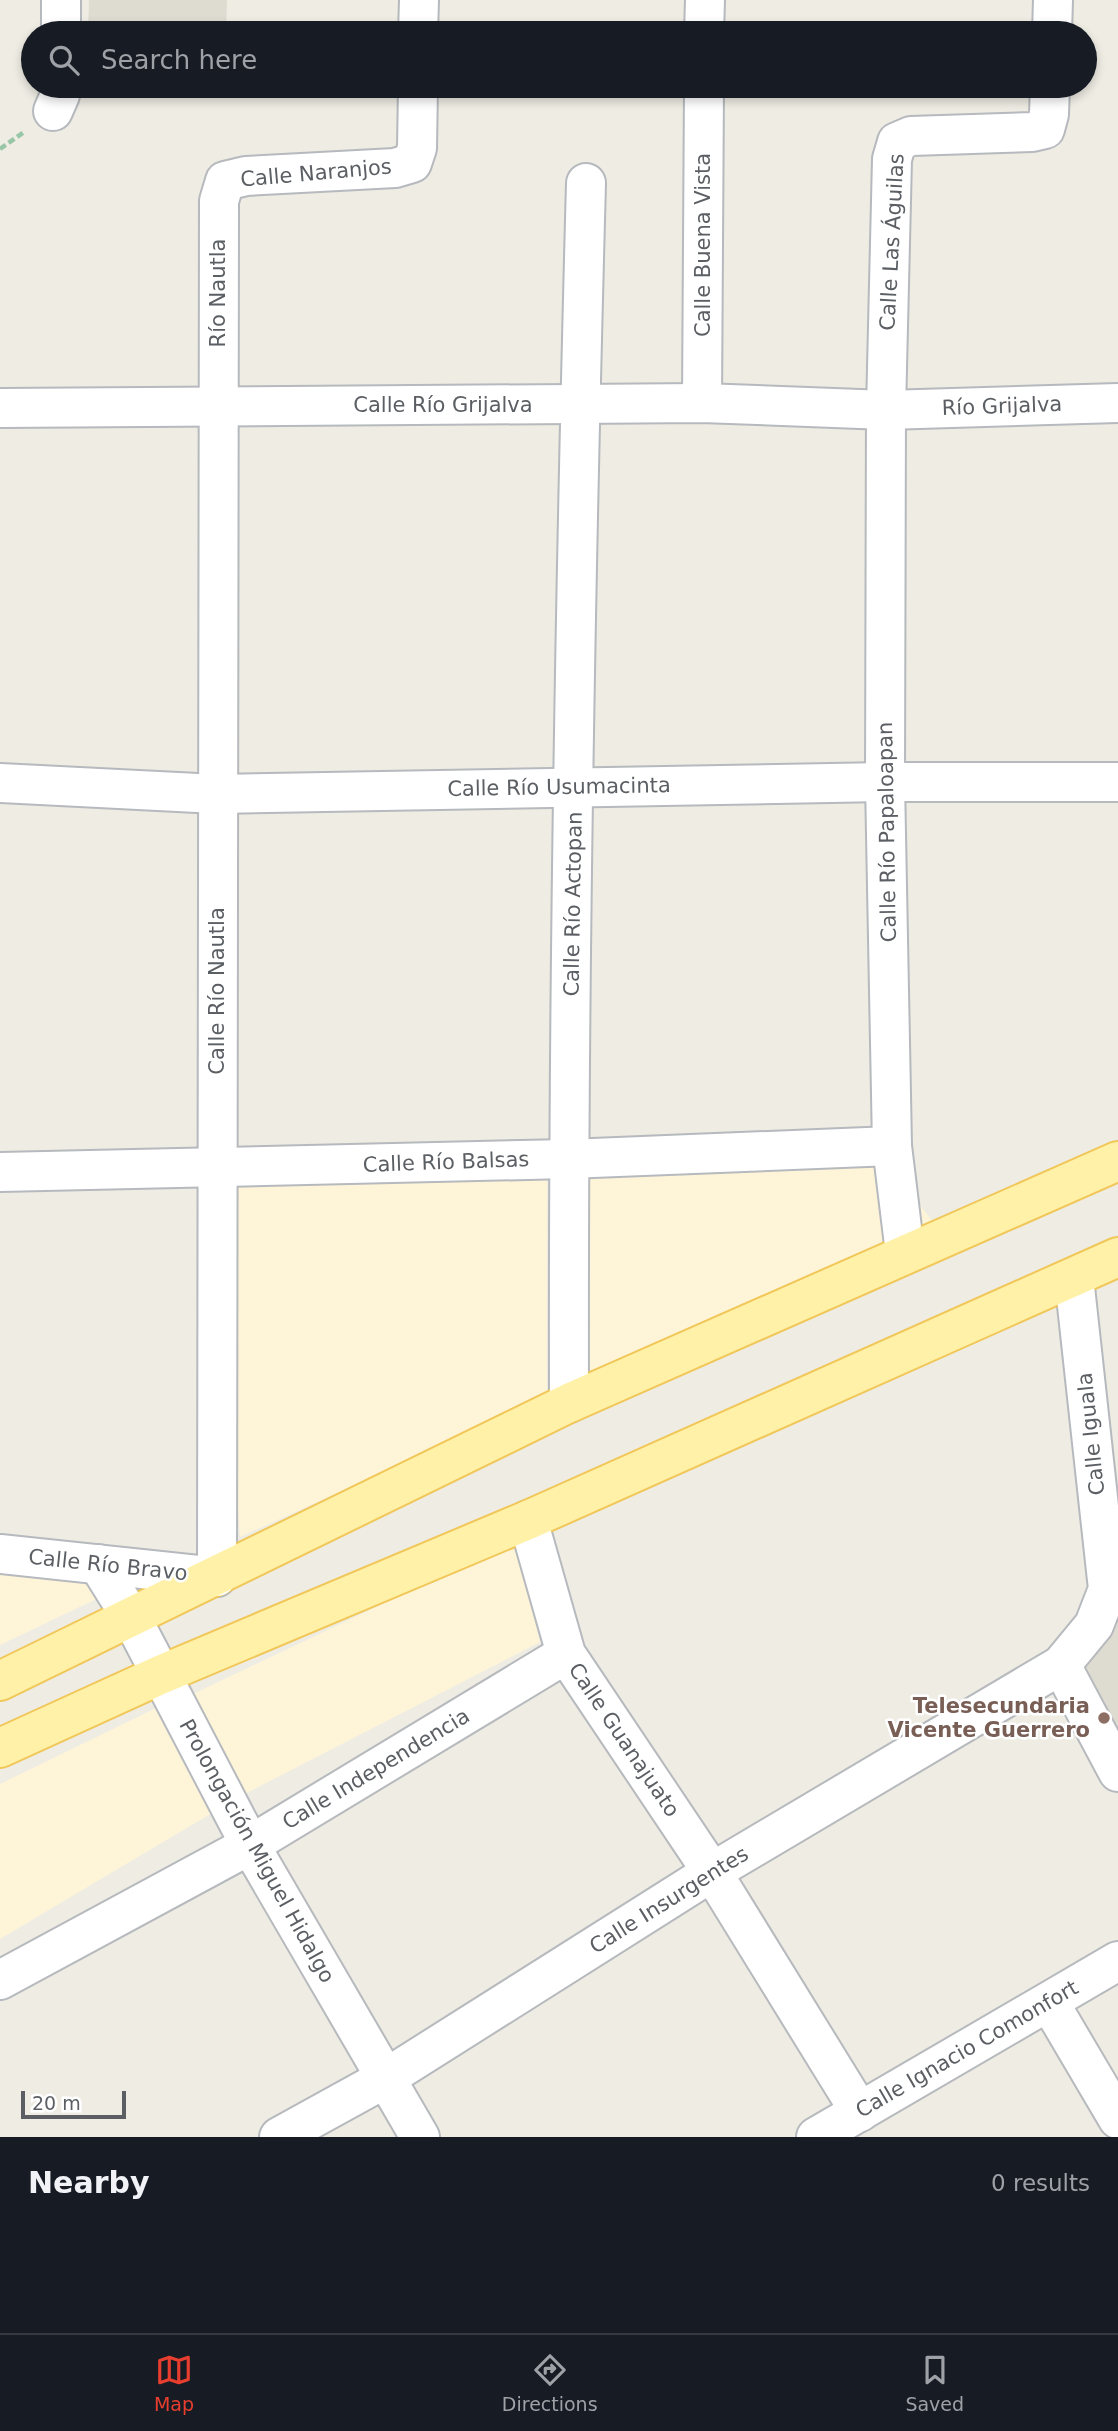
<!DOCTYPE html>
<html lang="en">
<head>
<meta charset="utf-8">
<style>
	body { margin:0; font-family:"DejaVu Sans",sans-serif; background:#242831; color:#f1f3f6 }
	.scale { position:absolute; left:21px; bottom:18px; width:105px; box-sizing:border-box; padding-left:7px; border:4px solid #5b5f64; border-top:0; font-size:19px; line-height:24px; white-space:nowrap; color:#5b5f64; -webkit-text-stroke:5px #fff; paint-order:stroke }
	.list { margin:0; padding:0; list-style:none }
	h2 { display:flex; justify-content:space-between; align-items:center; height:91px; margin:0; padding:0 28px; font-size:30px }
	h2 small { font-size:23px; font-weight:400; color:#9ea1a6 }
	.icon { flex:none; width:38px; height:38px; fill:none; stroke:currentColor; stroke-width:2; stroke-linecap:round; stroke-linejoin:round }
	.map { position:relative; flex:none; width:1118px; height:2137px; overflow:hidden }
	.search { position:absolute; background:#171b24; box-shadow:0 4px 10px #0003; left:21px; right:21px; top:21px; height:77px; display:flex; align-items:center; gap:18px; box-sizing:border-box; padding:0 24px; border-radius:38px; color:#9ea1a6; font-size:26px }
	.sheet { height:196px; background:#171b24 }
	nav { display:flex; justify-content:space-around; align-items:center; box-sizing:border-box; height:98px; border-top:2px solid #363941; background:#171b24; font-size:19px; color:#9ea1a6 }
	nav a { display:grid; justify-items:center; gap:4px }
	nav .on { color:#e83e2f }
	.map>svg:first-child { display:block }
	.commercial { fill:#fef5d9 }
	.education { fill:#dedbd1 }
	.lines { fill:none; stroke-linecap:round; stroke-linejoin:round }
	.minor-casing { stroke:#b6b9bd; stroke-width:42 }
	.major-casing { stroke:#f1c759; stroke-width:42 }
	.path { stroke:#99c6a6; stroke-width:4.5; stroke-dasharray:7 3.5; stroke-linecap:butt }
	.minor { stroke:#fff; stroke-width:38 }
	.major { stroke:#fff1a8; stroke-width:38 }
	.education-dot { fill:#8d6e63; stroke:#fff; stroke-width:2.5 }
	.labels { text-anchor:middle; stroke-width:5; stroke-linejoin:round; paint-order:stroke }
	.street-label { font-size:21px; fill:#5b5f64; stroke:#fff }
	.education-label { font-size:21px; font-weight:bold; fill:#785e54; stroke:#fff; text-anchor:end }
</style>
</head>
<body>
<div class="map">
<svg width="1118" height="2137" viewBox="0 0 1118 2137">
	<rect width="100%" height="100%" fill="#eeece3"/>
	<g class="commercial">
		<polygon points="877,1152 939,1229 577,1386 577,1161"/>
		<polygon points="547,1159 547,1398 240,1537 210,1171"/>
		<polygon points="515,1541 540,1642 233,1800 191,1695"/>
		<polygon points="0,1571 132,1582 0,1645"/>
		<polygon points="158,1707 212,1813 0,1939 0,1784"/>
	</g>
	<g class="education">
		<polygon points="89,0 227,0 226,33 88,33"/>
		<polygon points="1118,1589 1118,1772 1061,1665"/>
	</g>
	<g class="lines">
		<defs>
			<g id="minor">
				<polyline points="61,33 61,0"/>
				<polyline points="418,33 419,0"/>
				<polyline points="704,33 705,0"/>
				<polyline points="1052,33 1053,0"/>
				<polyline points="53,111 60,95 60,86"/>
				<polyline points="702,403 704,86"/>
				<polyline points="0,408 702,403 886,410 1118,403"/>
				<polyline points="0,783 217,794 885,782 1118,782"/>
				<polyline points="0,1172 568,1159 892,1146"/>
				<polyline points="905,1253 892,1146 885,782 886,410 892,159 897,142 911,136 1032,132 1045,129 1049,114 1050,86"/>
				<path d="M 569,1403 C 568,996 575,589 586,183"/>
				<polyline points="528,1520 566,1654 712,1872 860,2112"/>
				<polyline points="0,1554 217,1577 219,201 225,181 246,176 395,168 412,163 417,148 418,86"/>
				<polyline points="98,1564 131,1617 250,1845 420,2137"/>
				<polyline points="1061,1665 1118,1772"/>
				<polyline points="0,1980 250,1845 566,1654"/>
				<polyline points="1049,2002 1118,2119"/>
				<polyline points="279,2137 386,2078 712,1872 1061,1665 1094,1625 1108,1589 1074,1278"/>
				<polyline points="816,2137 1118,1961"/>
			</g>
			<g id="major">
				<polyline points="0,1681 569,1403 1118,1161"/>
				<polyline points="0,1748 160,1675 528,1520 1118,1257"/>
			</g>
		</defs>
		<use href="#minor" class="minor-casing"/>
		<use href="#major" class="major-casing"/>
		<polyline class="path" points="0,149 24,132"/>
		<use href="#minor" class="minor"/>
		<use href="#major" class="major"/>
	</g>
	<circle class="education-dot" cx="1104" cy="1718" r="7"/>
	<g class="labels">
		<g class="street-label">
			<text transform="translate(316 173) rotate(-5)" y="7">Calle Naranjos</text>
			<text transform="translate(892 242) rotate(-87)" y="7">Calle Las Águilas</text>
			<text transform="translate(703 245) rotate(-90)" y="7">Calle Buena Vista</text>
			<text transform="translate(218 293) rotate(-90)" y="7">Río Nautla</text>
			<text x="443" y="412">Calle Río Grijalva</text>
			<text transform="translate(1002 406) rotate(-2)" y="7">Río Grijalva</text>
			<text transform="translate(559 787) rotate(-1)" y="7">Calle Río Usumacinta</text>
			<text transform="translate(887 832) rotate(-91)" y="7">Calle Río Papaloapan</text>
			<text transform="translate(573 904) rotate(-89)" y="7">Calle Río Actopan</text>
			<text transform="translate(217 991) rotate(-90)" y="7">Calle Río Nautla</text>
			<text transform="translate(446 1162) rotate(-2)" y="7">Calle Río Balsas</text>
			<text transform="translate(1091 1434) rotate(-96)" y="7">Calle Iguala</text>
			<text transform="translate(108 1565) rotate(6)" y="7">Calle Río Bravo</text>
			<text transform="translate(624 1740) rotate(56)" y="7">Calle Guanajuato</text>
			<text transform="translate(376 1769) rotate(-31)" y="7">Calle Independencia</text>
			<text transform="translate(257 1851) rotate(61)" y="7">Prolongación Miguel Hidalgo</text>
			<text transform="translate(669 1900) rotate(-32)" y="7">Calle Insurgentes</text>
			<text transform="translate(967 2049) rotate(-30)" y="7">Calle Ignacio Comonfort</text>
		</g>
		<g class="education-label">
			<text x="1090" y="1713">Telesecundaria<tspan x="1090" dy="24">Vicente Guerrero</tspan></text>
		</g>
	</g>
</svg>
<div class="scale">20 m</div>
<div class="search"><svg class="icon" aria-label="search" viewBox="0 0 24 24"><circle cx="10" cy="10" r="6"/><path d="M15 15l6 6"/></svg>Search here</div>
</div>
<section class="sheet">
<h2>Nearby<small>0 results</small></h2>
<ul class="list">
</ul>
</section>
<nav>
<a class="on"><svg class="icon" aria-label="map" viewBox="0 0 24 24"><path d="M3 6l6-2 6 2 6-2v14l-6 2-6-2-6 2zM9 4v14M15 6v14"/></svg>Map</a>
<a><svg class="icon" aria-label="directions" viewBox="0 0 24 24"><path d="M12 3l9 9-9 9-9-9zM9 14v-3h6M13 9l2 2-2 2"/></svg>Directions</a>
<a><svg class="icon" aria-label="saved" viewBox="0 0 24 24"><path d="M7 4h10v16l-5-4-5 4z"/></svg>Saved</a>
</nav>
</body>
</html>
